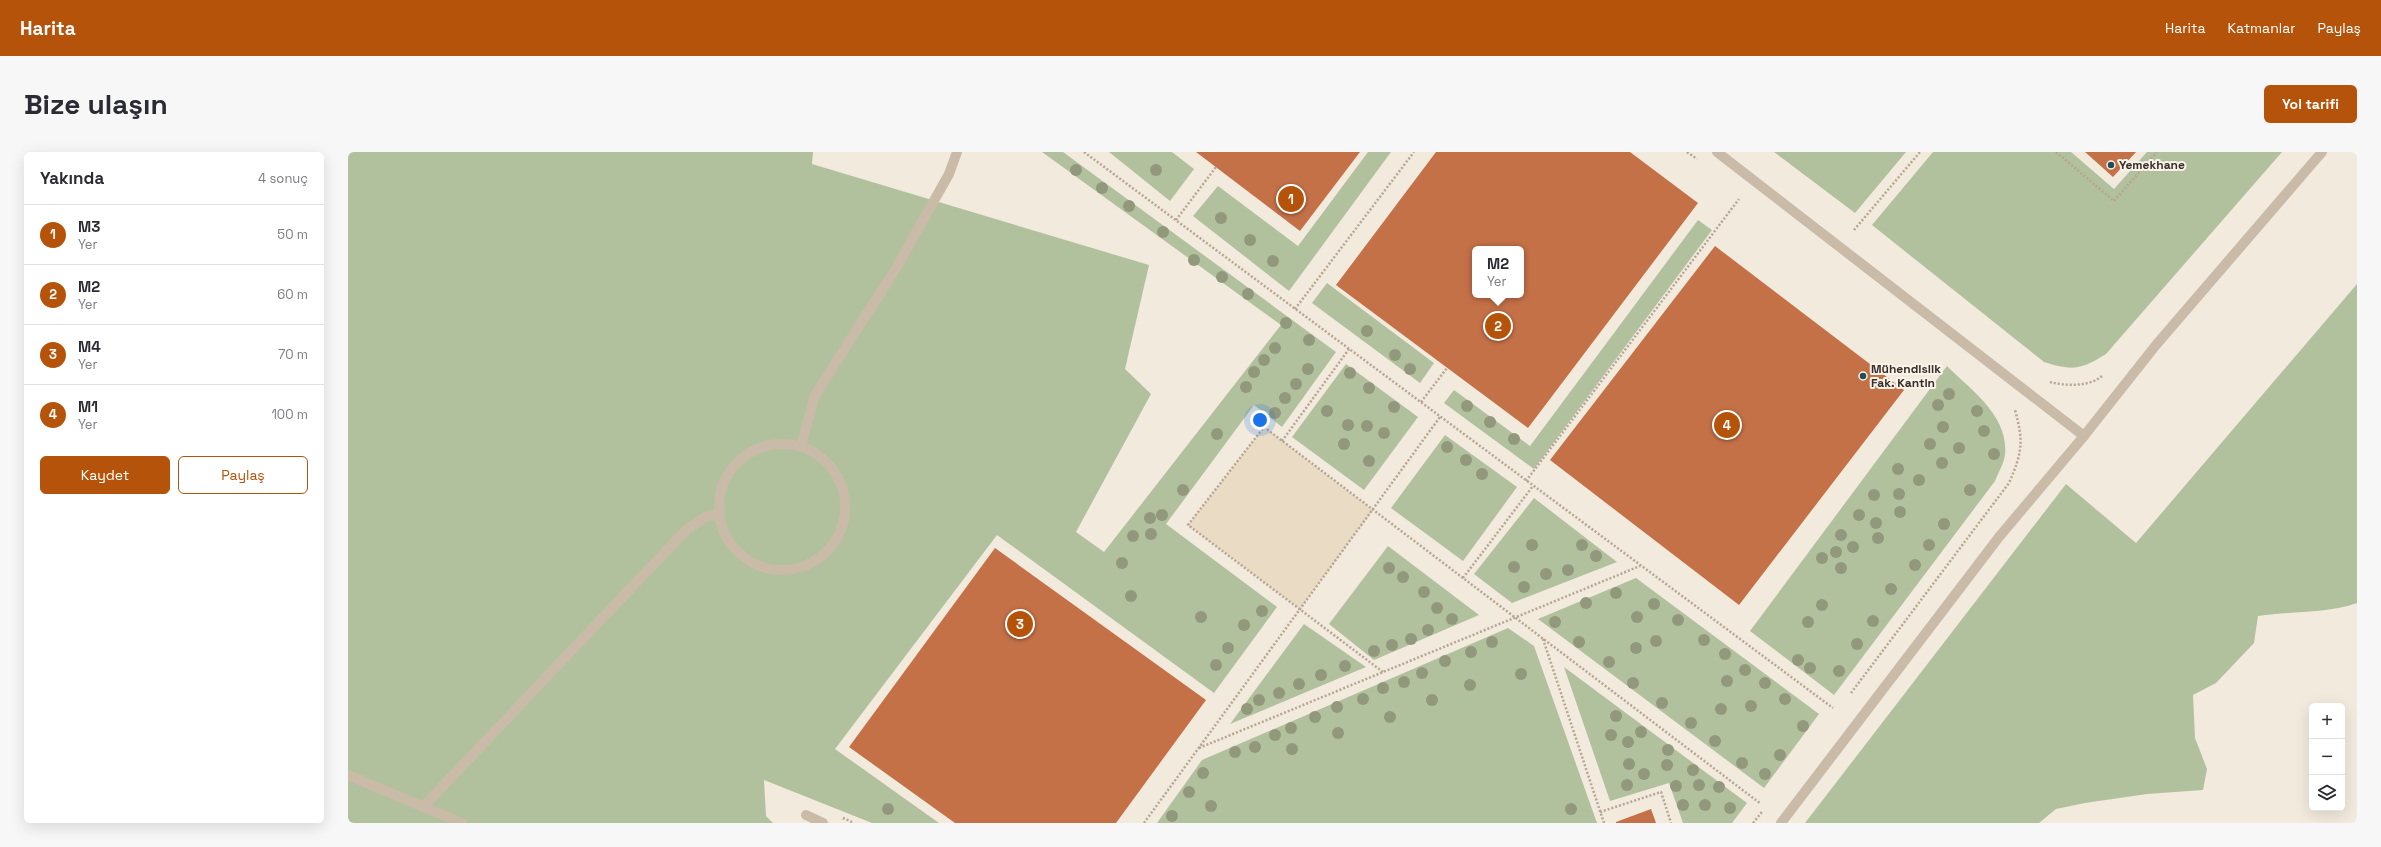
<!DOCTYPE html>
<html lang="tr">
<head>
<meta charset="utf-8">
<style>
	body { margin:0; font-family:"Space Grotesk",sans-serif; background:#f7f7f7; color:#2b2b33 }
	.controls { position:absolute; right:12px; bottom:12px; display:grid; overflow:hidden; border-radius:6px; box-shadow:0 4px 16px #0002 }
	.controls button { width:36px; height:36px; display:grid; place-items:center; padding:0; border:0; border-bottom:1px solid #e1e1e2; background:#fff; color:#2b2b33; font:20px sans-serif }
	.you { position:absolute; left:912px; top:268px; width:14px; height:14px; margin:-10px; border:3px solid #fff; border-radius:50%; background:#1a73e8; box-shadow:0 0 0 6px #1a73e833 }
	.badge { display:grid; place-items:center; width:26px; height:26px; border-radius:50%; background:#b45309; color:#fff; font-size:13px; font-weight:700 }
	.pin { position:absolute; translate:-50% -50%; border:2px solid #fff; box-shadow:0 1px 4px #0006 }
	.popup { position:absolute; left:1124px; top:94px; width:52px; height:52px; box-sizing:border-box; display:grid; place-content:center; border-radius:6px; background:#fff; filter:drop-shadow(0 1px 3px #0005); font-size:13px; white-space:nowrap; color:#7c7c81 }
	.popup b { font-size:15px; color:#2b2b33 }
	.popup::after { content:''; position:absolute; left:50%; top:100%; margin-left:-8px; border:8px solid transparent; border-top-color:#fff }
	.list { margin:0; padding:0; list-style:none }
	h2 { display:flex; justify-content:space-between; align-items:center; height:52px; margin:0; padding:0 16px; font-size:17px }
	h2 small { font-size:13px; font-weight:400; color:#7c7c81 }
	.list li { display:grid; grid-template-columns:26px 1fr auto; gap:12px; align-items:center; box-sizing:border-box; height:60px; padding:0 16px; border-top:1px solid #e1e1e2 }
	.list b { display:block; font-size:15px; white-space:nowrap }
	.list p { margin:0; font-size:13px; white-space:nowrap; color:#7c7c81 }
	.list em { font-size:13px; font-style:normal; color:#7c7c81 }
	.actions { display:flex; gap:8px; padding:12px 16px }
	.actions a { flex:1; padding:9px 0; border:1px solid #b45309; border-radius:6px; text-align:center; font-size:14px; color:#b45309 }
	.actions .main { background:#b45309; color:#fff }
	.icon { flex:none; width:22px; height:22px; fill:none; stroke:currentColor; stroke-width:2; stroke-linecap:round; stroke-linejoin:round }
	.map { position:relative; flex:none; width:2009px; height:671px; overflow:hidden; border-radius:6px }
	header { display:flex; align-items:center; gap:24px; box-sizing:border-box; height:56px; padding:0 20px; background:#b45309; color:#fff }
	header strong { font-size:19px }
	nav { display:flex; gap:22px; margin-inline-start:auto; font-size:14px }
	.intro { display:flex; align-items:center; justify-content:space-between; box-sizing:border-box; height:96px; padding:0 24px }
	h1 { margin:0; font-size:28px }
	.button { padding:10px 18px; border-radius:6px; background:#b45309; color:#fff; font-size:14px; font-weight:700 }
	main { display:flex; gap:24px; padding:0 24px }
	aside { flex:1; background:#fff; border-radius:6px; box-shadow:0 4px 16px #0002 }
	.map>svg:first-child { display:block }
	.green { fill:#b2c19d }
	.plaza { fill:#eadcc4 }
	.building { fill:#c57148; fill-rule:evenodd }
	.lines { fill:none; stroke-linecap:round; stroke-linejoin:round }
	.path { stroke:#b6a593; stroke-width:2.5; stroke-dasharray:2 2; stroke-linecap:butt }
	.service { stroke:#cabba9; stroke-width:10 }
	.tree { fill:#92987c }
	.poi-dot { fill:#1e5059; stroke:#faf3e9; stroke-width:1.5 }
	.labels { text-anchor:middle; stroke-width:4; stroke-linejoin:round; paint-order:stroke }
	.poi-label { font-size:12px; font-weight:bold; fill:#372e29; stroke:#faf3e9; text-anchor:start }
</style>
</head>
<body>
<header>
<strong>Harita</strong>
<nav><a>Harita</a><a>Katmanlar</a><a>Paylaş</a></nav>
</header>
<div class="intro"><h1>Bize ulaşın</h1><a class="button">Yol tarifi</a></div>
<main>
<aside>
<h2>Yakında<small>4 sonuç</small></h2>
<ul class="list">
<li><span class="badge">1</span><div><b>M3</b><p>Yer</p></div><em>50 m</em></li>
<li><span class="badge">2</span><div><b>M2</b><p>Yer</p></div><em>60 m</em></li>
<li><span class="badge">3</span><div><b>M4</b><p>Yer</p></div><em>70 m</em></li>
<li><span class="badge">4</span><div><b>M1</b><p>Yer</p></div><em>100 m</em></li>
</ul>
<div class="actions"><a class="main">Kaydet</a><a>Paylaş</a></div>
</aside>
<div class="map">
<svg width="2009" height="671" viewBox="0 0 2009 671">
	<rect width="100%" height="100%" fill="#f2eadd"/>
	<g class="green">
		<polygon points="0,0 465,0 464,12 801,113 777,217 803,242 728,380 756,400 933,173 694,0 715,0 988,200 934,275 906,253 818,372 929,455 866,541 649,383 487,597 591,671 524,671 416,628 418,664 425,671 0,671"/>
		<polygon points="761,0 824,0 846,17 822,49"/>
		<polygon points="1020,0 1043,0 941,139 845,64 870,34 950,94"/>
		<polygon points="1426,0 1558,0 1507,61"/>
		<path d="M 1585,0 L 1723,0 L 1766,37 L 1799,0 L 1934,0 L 1758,202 C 1732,218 1725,219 1696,210 L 1524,73 Z"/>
		<polygon points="1350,68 1364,78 1186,317 1096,251 1106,238 1182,294"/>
		<polygon points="979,131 1086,211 1072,231 964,151"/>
		<path d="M 2009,132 L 2009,451 C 1977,462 1943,459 1910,464 L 1906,491 L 1868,531 L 1845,543 L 1847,586 L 1859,617 L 1855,638 L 1799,642 L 1737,651 L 1708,657 L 1691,671 L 1457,671 L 1718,332 L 1788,391 Z"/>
		<polygon points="998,212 1070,265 1016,338 944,285"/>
		<path d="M 1599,214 C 1624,239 1661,264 1657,303 C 1656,311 1650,321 1647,329 L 1486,543 L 1402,479 Z"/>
		<polygon points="1097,283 1169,335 1115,409 1043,356"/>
		<polygon points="1186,346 1269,410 1164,451 1126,422"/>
		<polygon points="1040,394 1131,463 1026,508 981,472"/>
		<polygon points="1288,426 1471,562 1416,636 1190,467"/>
		<polygon points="956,472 1018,515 882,572"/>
		<polygon points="1160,476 1186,494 1249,671 809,671 854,608"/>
		<polygon points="1216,515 1399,651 1384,671 1335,671 1321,631 1262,649"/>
	</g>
	<polygon class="plaza" points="916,275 1025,358 952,457 840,373"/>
	<g class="building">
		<polygon points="848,0 1012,0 952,79"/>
		<path d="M 1088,0 L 1282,0 L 1350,51 L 1180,276 L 988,133 ZM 1127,97 L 1173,97 L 1173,143 L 1127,143 Z"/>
		<polygon points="1737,0 1788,0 1765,25"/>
		<polygon points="1367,94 1556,238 1391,453 1202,308"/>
		<polygon points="647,396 858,548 768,671 607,671 501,595"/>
		<polygon points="1303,657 1308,671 1268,671 1268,670"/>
	</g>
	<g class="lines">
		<g class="path">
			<polyline points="736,0 1485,556"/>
			<polyline points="1339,0 1349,7"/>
			<polyline points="1708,0 1766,49 1809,0"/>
			<polyline points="828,68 868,15"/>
			<polyline points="1506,78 1572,0"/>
			<polyline points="947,157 1066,0"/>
			<path d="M 1702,230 C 1718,234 1741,235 1754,224"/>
			<polyline points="1073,250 1099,216"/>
			<polyline points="934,289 1001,197"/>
			<polyline points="1178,329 1391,47"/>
			<polyline points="1115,426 1185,334"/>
			<polyline points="1195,487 1256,671"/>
			<polyline points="1035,520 840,373 916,275 1413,652"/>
			<path d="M 1503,541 L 1661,331 C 1674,301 1676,290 1667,258"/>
			<polyline points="851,596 1292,414"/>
			<polyline points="1252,660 1313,640 1323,671"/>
			<polyline points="495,666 506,671"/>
			<polyline points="796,671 1092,265"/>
			<polyline points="1405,671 1414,660"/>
		</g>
		<g class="service">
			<polyline points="1369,0 1736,284"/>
			<circle cx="434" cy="355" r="63"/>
			<polyline points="453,294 467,243 547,118 601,22 609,0"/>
			<polyline points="0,623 114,671"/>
			<polyline points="75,655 338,378 357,365 371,362"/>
			<polyline points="458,663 475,671"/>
			<polyline points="1433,671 1651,385 1736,284 1808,193 1974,0"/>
		</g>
	</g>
	<g class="tree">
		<circle cx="728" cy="18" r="6"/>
		<circle cx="808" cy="18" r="6"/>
		<circle cx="754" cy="36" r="6"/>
		<circle cx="781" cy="54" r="6"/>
		<circle cx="873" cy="66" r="6"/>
		<circle cx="815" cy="80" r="6"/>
		<circle cx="902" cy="88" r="6"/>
		<circle cx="846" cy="108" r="6"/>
		<circle cx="925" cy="109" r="6"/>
		<circle cx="874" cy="125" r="6"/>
		<circle cx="900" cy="142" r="6"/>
		<circle cx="938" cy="171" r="6"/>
		<circle cx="1019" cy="179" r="6"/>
		<circle cx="961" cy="188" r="6"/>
		<circle cx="927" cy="196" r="6"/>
		<circle cx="1047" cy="203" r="6"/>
		<circle cx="916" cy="208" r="6"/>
		<circle cx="960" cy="217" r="6"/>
		<circle cx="1062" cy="217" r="6"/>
		<circle cx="906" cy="220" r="6"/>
		<circle cx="1002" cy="221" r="6"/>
		<circle cx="948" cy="232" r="6"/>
		<circle cx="898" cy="235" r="6"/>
		<circle cx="1021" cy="236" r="6"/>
		<circle cx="1601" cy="242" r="6"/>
		<circle cx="937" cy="246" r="6"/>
		<circle cx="1590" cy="253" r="6"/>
		<circle cx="1119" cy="254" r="6"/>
		<circle cx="1046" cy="255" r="6"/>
		<circle cx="979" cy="259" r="6"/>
		<circle cx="1629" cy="259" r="6"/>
		<circle cx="927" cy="261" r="6"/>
		<circle cx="1142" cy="270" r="6"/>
		<circle cx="1000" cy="273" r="6"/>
		<circle cx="1019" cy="274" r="6"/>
		<circle cx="1595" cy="275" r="6"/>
		<circle cx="1636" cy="279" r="6"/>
		<circle cx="1036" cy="281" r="6"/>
		<circle cx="869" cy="282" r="6"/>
		<circle cx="1166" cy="287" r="6"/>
		<circle cx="996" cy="292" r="6"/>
		<circle cx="1582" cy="292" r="6"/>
		<circle cx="1099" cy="295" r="6"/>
		<circle cx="1611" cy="296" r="6"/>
		<circle cx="1646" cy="302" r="6"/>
		<circle cx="1118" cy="308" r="6"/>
		<circle cx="1021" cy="309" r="6"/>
		<circle cx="1594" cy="311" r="6"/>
		<circle cx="1550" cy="317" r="6"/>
		<circle cx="1134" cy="322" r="6"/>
		<circle cx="1571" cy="328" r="6"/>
		<circle cx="835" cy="338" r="6"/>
		<circle cx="1622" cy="338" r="6"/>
		<circle cx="1551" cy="342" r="6"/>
		<circle cx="1526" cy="343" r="6"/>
		<circle cx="1552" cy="360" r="6"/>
		<circle cx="814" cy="363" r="6"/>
		<circle cx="1511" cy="363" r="6"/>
		<circle cx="802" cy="366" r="6"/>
		<circle cx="1528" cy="371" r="6"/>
		<circle cx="1596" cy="372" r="6"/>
		<circle cx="803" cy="382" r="6"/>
		<circle cx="1493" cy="383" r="6"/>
		<circle cx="785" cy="384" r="6"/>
		<circle cx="1530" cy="386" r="6"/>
		<circle cx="1184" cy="393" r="6"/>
		<circle cx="1234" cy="393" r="6"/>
		<circle cx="1581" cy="393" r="6"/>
		<circle cx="1505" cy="395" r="6"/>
		<circle cx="1488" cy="400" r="6"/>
		<circle cx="1248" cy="404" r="6"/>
		<circle cx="1474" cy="406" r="6"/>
		<circle cx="774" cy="411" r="6"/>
		<circle cx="1567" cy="413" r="6"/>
		<circle cx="1166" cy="415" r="6"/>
		<circle cx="1041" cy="416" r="6"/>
		<circle cx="1493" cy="416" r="6"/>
		<circle cx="1220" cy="418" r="6"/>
		<circle cx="1198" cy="422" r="6"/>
		<circle cx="1055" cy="425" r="6"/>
		<circle cx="1176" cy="435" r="6"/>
		<circle cx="1543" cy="437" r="6"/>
		<circle cx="1076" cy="440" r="6"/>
		<circle cx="1268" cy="441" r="6"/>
		<circle cx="783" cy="444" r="6"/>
		<circle cx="1238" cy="451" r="6"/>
		<circle cx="1306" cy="452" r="6"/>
		<circle cx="1474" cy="453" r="6"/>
		<circle cx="1089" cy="456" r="6"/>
		<circle cx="914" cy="459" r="6"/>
		<circle cx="853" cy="465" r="6"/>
		<circle cx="1289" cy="465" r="6"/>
		<circle cx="1104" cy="467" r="6"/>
		<circle cx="1330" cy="468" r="6"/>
		<circle cx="1525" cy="469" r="6"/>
		<circle cx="1207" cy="470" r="6"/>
		<circle cx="1460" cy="470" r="6"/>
		<circle cx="896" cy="473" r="6"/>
		<circle cx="1080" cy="478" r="6"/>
		<circle cx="1063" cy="487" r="6"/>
		<circle cx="1356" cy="488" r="6"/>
		<circle cx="1308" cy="489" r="6"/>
		<circle cx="1144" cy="490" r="6"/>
		<circle cx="1231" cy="490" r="6"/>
		<circle cx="1509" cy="492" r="6"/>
		<circle cx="1044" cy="493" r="6"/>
		<circle cx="880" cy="496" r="6"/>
		<circle cx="1288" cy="496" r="6"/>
		<circle cx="1026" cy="499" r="6"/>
		<circle cx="1123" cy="500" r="6"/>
		<circle cx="1377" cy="502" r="6"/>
		<circle cx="1450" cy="508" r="6"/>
		<circle cx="1097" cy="509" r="6"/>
		<circle cx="1261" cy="510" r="6"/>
		<circle cx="868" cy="513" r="6"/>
		<circle cx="997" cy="514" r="6"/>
		<circle cx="1462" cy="516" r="6"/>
		<circle cx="1397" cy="518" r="6"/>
		<circle cx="1491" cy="519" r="6"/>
		<circle cx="1074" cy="521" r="6"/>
		<circle cx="1173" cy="522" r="6"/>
		<circle cx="973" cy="523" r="6"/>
		<circle cx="1379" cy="529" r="6"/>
		<circle cx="1056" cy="530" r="6"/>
		<circle cx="1285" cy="531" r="6"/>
		<circle cx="1417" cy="531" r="6"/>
		<circle cx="951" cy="532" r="6"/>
		<circle cx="1122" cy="533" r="6"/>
		<circle cx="1035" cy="536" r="6"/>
		<circle cx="931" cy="541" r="6"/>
		<circle cx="1015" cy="547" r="6"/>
		<circle cx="1437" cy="547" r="6"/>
		<circle cx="911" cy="548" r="6"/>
		<circle cx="1084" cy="548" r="6"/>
		<circle cx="1314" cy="551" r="6"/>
		<circle cx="1403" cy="554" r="6"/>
		<circle cx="989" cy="555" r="6"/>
		<circle cx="899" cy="557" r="6"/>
		<circle cx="1373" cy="557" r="6"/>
		<circle cx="1268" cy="564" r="6"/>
		<circle cx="967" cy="565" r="6"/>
		<circle cx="1042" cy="565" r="6"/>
		<circle cx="1343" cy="571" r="6"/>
		<circle cx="1455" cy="574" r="6"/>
		<circle cx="943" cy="576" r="6"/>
		<circle cx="1293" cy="580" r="6"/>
		<circle cx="990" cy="581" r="6"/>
		<circle cx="927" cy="583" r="6"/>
		<circle cx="1263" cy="583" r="6"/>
		<circle cx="1367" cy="589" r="6"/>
		<circle cx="1280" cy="590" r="6"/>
		<circle cx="907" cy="595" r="6"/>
		<circle cx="944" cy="597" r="6"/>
		<circle cx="1320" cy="598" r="6"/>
		<circle cx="887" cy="600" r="6"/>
		<circle cx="1432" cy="603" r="6"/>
		<circle cx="1394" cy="611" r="6"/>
		<circle cx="1281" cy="612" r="6"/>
		<circle cx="1319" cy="613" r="6"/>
		<circle cx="1345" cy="618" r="6"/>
		<circle cx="855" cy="621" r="6"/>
		<circle cx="1296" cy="622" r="6"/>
		<circle cx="1417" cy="622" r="6"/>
		<circle cx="1279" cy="633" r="6"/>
		<circle cx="1351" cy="633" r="6"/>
		<circle cx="1328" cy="634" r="6"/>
		<circle cx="1371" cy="635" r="6"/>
		<circle cx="841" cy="640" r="6"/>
		<circle cx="1335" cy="653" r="6"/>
		<circle cx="1357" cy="653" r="6"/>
		<circle cx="863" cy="654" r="6"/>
		<circle cx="1382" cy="656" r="6"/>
		<circle cx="540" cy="657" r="6"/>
		<circle cx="1223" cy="657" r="6"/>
		<circle cx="824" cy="664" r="6"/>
	</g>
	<g class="poi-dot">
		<circle cx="1763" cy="13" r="4"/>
		<circle cx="1515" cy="224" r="4"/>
	</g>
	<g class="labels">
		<g class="poi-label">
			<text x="1771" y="17">Yemekhane</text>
			<text x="1523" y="221">Mühendislik<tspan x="1523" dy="14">Fak. Kantin</tspan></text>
		</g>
	</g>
</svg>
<div class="controls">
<button>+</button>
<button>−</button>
<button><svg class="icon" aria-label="layers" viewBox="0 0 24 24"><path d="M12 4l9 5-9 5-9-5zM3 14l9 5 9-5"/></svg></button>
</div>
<div class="you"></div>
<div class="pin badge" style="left:943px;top:47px">1</div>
<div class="pin badge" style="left:1150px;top:174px">2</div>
<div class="popup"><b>M2</b>Yer</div>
<div class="pin badge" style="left:672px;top:472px">3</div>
<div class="pin badge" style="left:1379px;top:273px">4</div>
</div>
</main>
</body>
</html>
